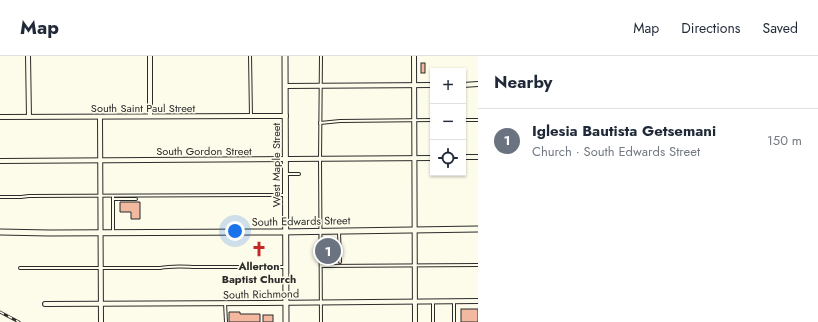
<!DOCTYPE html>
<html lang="en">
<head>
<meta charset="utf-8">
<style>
	body { margin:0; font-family:Jost,sans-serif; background:#f2f2f3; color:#1f2937 }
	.controls { position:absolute; right:12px; top:12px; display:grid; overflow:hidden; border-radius:0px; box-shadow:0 1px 3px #0004 }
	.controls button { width:36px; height:36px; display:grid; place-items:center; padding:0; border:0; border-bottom:1px solid #e0e1e3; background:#fff; color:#1f2937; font:20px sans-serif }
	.you { position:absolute; left:235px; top:175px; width:14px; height:14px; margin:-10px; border:3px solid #fff; border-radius:50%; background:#1a73e8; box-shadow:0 0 0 6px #1a73e833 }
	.badge { display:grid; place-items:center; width:26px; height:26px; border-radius:50%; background:#b45309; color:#fff; font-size:13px; font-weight:700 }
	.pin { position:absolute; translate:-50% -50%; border:2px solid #fff; box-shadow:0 1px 4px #0006 }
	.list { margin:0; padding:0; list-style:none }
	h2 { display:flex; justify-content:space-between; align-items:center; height:52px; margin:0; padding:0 16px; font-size:17px }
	h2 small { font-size:13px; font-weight:400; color:#747a83 }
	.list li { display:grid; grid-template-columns:26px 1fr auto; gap:12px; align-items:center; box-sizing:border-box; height:64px; padding:0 16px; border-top:1px solid #e0e1e3 }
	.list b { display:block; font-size:15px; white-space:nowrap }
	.list p { margin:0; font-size:13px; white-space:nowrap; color:#747a83 }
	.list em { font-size:13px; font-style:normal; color:#747a83 }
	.icon { flex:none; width:22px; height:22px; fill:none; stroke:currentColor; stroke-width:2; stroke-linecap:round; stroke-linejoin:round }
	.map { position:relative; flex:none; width:478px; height:266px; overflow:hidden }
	header { display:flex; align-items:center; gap:24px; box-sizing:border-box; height:56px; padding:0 20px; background:#fff; border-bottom:1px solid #e0e1e3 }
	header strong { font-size:19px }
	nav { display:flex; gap:22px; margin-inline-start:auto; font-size:14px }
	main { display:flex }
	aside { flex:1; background:#fff }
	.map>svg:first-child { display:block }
	.building { fill:#f2b8a0; stroke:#2b2b2b }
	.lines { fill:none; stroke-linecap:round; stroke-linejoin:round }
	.service-casing { stroke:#2b2b2b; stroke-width:4 }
	.minor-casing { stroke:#2b2b2b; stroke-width:6 }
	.tertiary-casing { stroke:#2b2b2b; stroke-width:7 }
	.service { stroke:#fdfbea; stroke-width:2 }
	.minor { stroke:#fdfbea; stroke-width:4 }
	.tertiary { stroke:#fdfbea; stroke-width:5 }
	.rail-casing { stroke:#2b2b2b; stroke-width:3 }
	.rail { stroke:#fdfbea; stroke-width:1.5; stroke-dasharray:4.5; stroke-linecap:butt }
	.labels { text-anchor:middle; stroke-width:3; stroke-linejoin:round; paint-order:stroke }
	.street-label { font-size:11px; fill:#2b2b2b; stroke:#fdfbea }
	.poi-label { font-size:11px; font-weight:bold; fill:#2b2b2b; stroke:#fdfbea }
</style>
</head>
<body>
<header>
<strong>Map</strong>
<nav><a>Map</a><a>Directions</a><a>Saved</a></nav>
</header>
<main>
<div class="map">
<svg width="478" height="266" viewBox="0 0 478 266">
	<rect width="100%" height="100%" fill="#fdfbea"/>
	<g class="building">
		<rect x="421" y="7" width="4" height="10"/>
		<polygon points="120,146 140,146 140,163 131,163 131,156 120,156"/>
		<polygon points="323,186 333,186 333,204 323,205"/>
		<rect x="461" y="253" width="17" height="13"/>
		<polygon points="229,256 240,256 240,258 260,258 260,266 229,266"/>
		<rect x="263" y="259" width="10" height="7"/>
	</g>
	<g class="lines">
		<defs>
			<g id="service">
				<polyline points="250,0 251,60"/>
				<polyline points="321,0 320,103 321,266"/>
				<polyline points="463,64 478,64"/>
				<polyline points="320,67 340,65 433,64"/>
				<polyline points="287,118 299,118"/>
				<polyline points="113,140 113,176"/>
				<polyline points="0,141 21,141 29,140 285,139"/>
				<polyline points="113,143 136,143"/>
				<polyline points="339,176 340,206"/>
				<polyline points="321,210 478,209"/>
				<path d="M 20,212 L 160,212 C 174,209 187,211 201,211 C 229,211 257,211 285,211"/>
				<polyline points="433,245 433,266"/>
				<polyline points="454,246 454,266"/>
				<polyline points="225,247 226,266"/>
			</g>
			<g id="minor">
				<polyline points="28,0 29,61"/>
				<polyline points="150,0 150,60"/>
				<polyline points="414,0 415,266"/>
				<polyline points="463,29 478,28"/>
				<polyline points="285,30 433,29"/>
				<polyline points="0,61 286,60"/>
				<polyline points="100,61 101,266"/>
				<polyline points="463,101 478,101"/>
				<polyline points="0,105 433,102"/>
				<polyline points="45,248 264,247 478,245"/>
			</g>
			<g id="tertiary">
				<polyline points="285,0 286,266"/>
				<polyline points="0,176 49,177 279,176 478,173"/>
			</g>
		</defs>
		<use href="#service" class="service-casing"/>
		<use href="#minor" class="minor-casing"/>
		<use href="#tertiary" class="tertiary-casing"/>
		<use href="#service" class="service"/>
		<use href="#minor" class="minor"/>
		<use href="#tertiary" class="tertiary"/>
		<defs>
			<polyline id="rail" points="0,256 19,266"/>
		</defs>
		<use href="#rail" class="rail-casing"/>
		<use href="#rail" class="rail"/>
	</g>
	<defs>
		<symbol id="church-bare" viewBox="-9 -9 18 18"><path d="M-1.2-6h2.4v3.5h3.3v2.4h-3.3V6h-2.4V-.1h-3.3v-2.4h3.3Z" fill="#c62828" stroke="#fdfbea" stroke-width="2.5" paint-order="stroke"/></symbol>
	</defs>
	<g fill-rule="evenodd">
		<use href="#church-bare" x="248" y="182" width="22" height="22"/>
	</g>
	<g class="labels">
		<g class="street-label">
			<text x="143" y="56">South Saint Paul Street</text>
			<text x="204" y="99">South Gordon Street</text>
			<text transform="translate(276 109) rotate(-90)" y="4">West Maple Street</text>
			<text transform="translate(301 165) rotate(-1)" y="4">South Edwards Street</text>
			<text transform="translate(261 238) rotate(-1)" y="4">South Richmond</text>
		</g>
		<g class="poi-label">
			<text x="259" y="214">Allerton<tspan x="259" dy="13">Baptist Church</tspan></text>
		</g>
	</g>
</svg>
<div class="controls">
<button>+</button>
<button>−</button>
<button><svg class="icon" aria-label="locate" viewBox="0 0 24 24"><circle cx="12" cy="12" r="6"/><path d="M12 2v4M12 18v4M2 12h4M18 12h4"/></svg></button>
</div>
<div class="you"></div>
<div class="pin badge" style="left:328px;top:195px;background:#6b7280">1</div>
</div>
<aside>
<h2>Nearby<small></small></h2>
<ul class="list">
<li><span class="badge" style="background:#6b7280">1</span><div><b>Iglesia Bautista Getsemani</b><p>Church · South Edwards Street</p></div><em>150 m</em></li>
</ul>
</aside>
</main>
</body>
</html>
